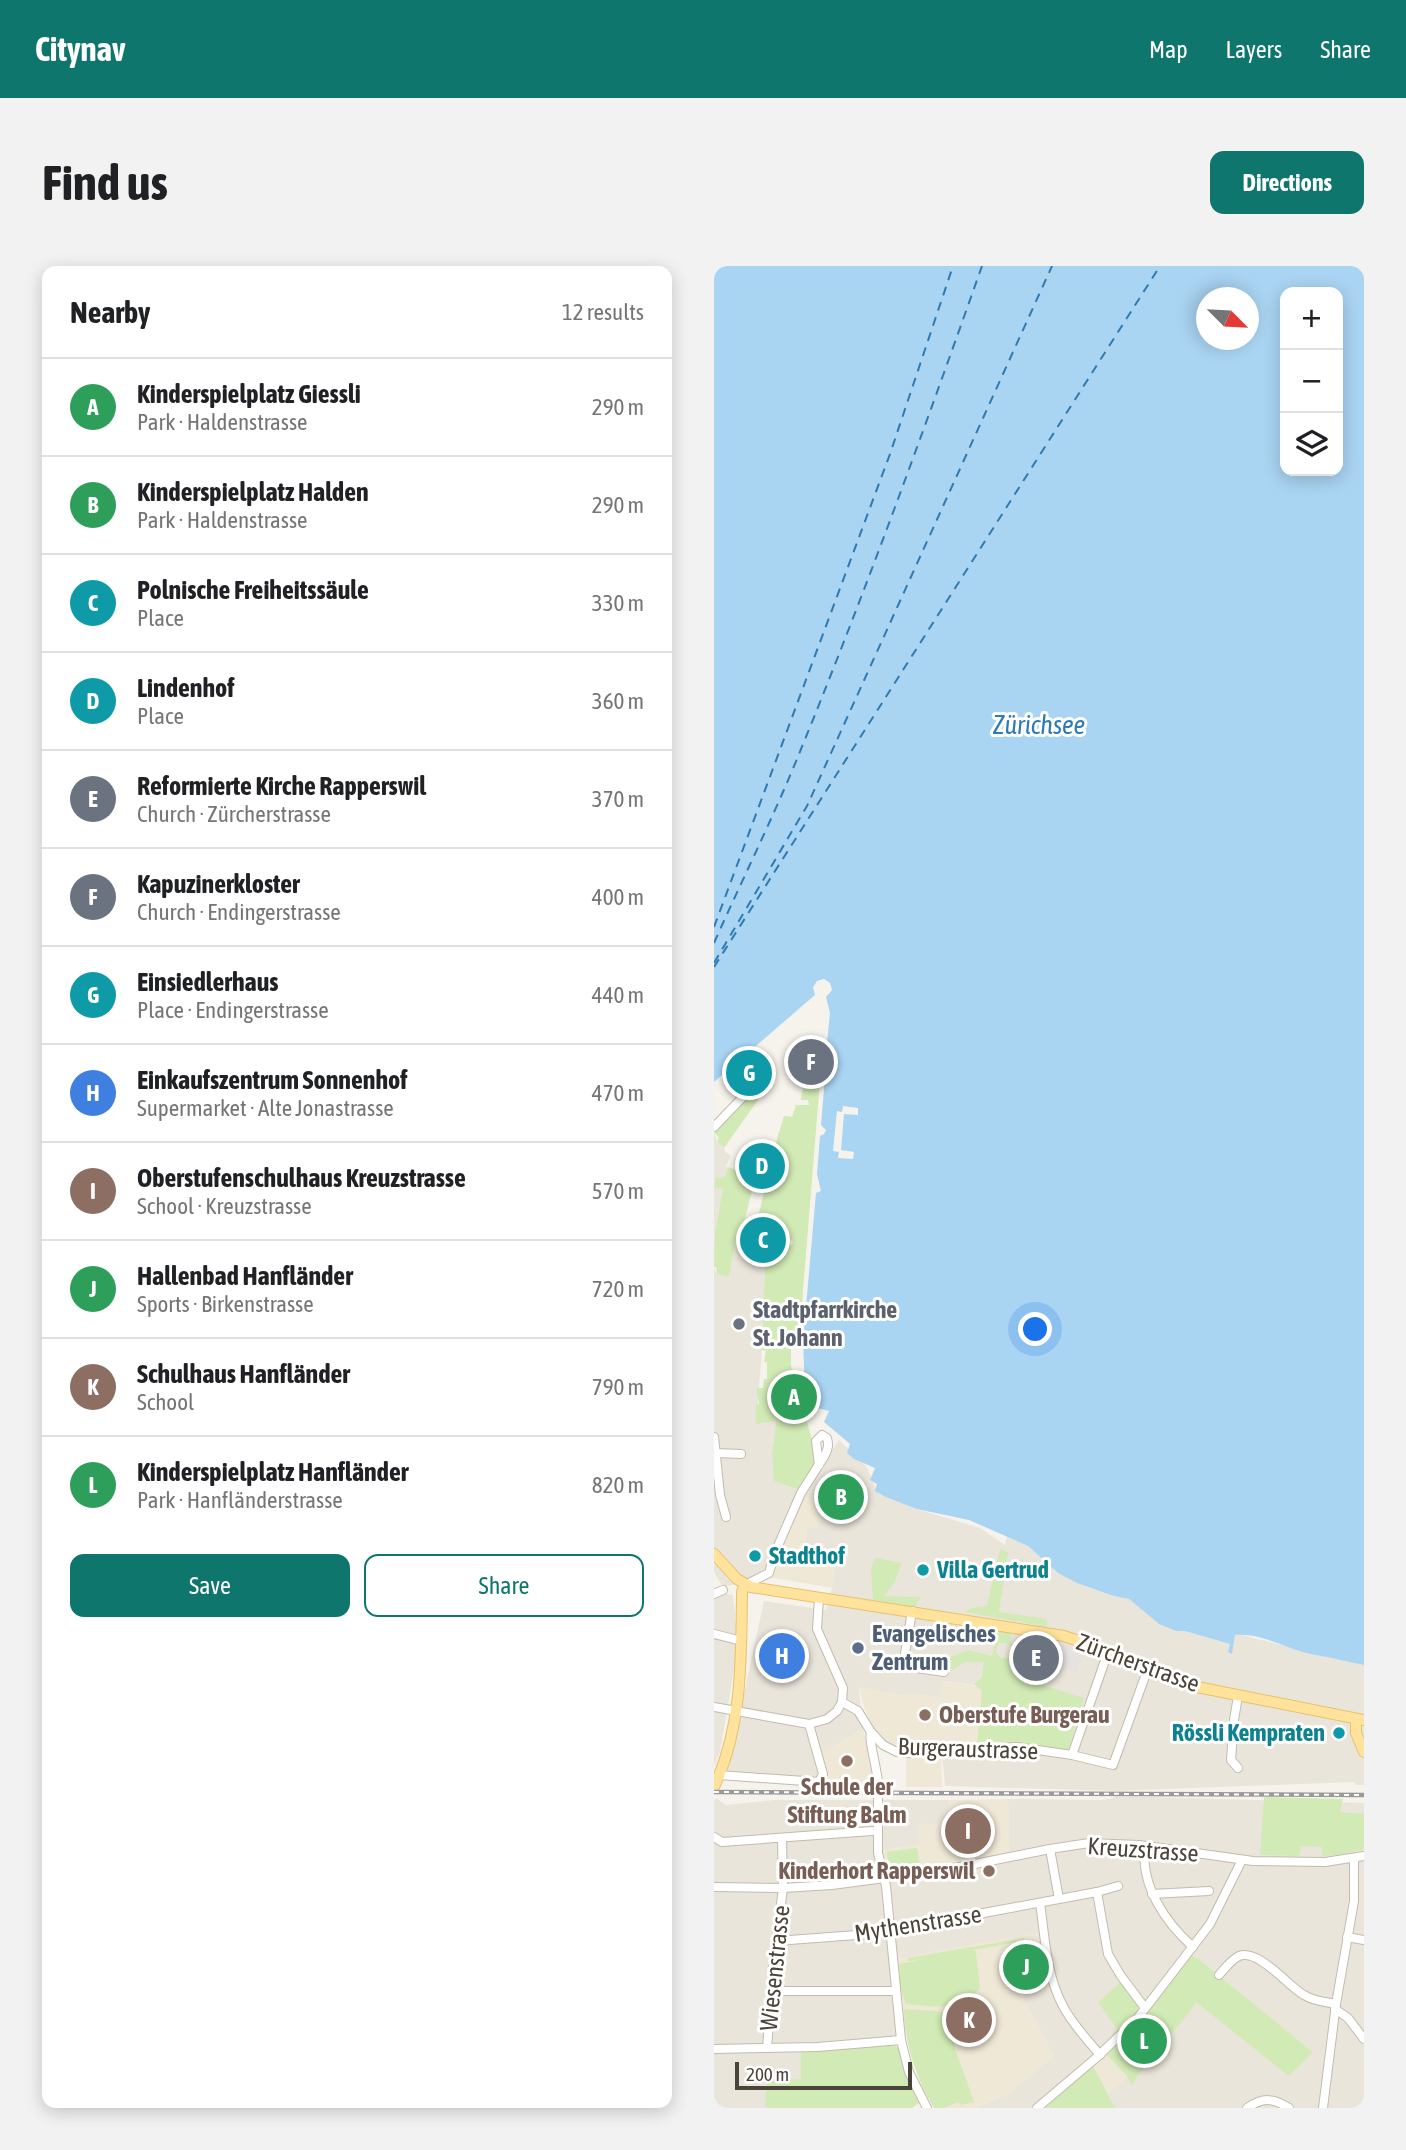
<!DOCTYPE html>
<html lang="en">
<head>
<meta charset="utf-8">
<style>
	body { margin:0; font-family:"Asap Condensed",sans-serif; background:#f2f2f2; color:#202124 }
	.controls { position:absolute; right:21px; top:21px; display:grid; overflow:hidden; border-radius:14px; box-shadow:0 4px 18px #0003 }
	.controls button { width:63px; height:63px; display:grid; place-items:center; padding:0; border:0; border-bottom:2px solid #e0e0e0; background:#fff; color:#202124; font:35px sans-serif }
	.compass { position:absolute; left:482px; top:21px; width:63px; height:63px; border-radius:50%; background:#fff; box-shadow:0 4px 18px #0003; rotate:114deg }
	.scale { position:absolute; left:21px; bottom:18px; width:177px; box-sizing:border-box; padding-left:7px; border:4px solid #4b4439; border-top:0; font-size:19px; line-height:24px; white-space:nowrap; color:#4b4439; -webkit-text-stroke:5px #fff; paint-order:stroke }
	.you { position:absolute; left:322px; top:1064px; width:24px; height:24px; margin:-18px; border:5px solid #fff; border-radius:50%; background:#1a73e8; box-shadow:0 0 0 10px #1a73e833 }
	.badge { display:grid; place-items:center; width:46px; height:46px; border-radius:50%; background:#0f766e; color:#fff; font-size:23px; font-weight:700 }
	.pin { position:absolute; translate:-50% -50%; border:4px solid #fff; box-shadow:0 2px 7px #0006 }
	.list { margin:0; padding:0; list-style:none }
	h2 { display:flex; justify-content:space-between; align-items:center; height:91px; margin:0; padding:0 28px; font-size:30px }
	h2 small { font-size:23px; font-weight:400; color:#757577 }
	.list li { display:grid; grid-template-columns:46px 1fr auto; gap:21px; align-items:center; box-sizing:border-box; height:98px; padding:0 28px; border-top:2px solid #e0e0e0 }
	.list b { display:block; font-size:26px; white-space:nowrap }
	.list p { margin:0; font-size:23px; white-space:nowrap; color:#757577 }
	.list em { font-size:23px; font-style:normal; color:#757577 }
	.actions { display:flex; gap:14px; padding:21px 28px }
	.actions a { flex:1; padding:16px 0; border:2px solid #0f766e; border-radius:14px; text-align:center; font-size:24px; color:#0f766e }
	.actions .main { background:#0f766e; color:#fff }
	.icon { flex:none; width:38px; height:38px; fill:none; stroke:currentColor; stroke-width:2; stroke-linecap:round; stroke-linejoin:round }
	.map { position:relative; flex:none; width:650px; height:1842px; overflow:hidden; border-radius:14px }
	header { display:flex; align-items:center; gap:42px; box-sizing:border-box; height:98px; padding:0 35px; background:#0f766e; color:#fff }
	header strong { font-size:33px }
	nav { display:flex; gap:38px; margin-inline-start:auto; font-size:24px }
	.intro { display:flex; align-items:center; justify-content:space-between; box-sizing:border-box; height:168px; padding:0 42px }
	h1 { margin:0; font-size:49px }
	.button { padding:18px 32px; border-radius:14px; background:#0f766e; color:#fff; font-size:24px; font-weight:700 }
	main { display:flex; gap:42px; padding:0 42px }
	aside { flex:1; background:#fff; border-radius:14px; box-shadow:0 4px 18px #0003 }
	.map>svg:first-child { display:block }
	.residential { fill:#eae5da; fill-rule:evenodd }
	.education { fill:#efe8d6 }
	.green { fill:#d2eab5 }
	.parking { fill:#e5e3e0 }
	.water { fill:#a9d4f2; fill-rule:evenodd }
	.pier { fill:#f6f3ec }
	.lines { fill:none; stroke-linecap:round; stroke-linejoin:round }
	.ferry { stroke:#2e7ab2; stroke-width:2; stroke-dasharray:9 7; stroke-linecap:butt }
	.minor-casing { stroke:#c2bbae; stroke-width:10 }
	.major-casing { stroke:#e6c16a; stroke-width:12 }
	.minor { stroke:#fff; stroke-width:8 }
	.major { stroke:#ffe39c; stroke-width:10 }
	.rail-casing { stroke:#9a9a9a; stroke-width:4.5 }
	.rail { stroke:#fff; stroke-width:2; stroke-dasharray:5; stroke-linecap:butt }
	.minor-bridge-casing { stroke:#c2bbae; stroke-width:10; stroke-linecap:butt }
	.minor-bridge { stroke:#fff; stroke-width:8 }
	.worship-dot { fill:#6b7280; stroke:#fff; stroke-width:2.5 }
	.culture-dot { fill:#0f9aa8; stroke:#fff; stroke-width:2.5 }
	.service-dot { fill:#5c6f8a; stroke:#fff; stroke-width:2.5 }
	.education-dot { fill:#8d6e63; stroke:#fff; stroke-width:2.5 }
	.labels { text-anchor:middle; stroke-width:6; stroke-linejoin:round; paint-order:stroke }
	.worship-label { font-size:24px; font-weight:bold; fill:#5b616d; stroke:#fff; text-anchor:start }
	.culture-label { font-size:24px; font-weight:bold; fill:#0d838f; stroke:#fff; text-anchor:start }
	.service-label { font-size:24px; font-weight:bold; fill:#4e5e75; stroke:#fff; text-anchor:start }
	.street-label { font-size:24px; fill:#4b4439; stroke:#fff }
	.education-label { font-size:24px; font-weight:bold; fill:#785e54; stroke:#fff; text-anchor:start }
	.water-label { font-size:26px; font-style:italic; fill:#2e7ab2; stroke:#fff }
</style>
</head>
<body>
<header>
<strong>Citynav</strong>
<nav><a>Map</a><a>Layers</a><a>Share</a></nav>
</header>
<div class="intro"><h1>Find us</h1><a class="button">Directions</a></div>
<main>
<aside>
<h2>Nearby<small>12 results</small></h2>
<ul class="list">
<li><span class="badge" style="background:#2e9e5b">A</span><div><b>Kinderspielplatz Giessli</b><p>Park · Haldenstrasse</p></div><em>290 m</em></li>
<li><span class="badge" style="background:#2e9e5b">B</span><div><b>Kinderspielplatz Halden</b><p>Park · Haldenstrasse</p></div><em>290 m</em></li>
<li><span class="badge" style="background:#0f9aa8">C</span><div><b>Polnische Freiheitssäule</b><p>Place</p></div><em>330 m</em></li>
<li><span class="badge" style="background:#0f9aa8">D</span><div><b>Lindenhof</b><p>Place</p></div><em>360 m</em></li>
<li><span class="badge" style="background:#6b7280">E</span><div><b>Reformierte Kirche Rapperswil</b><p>Church · Zürcherstrasse</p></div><em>370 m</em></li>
<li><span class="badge" style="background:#6b7280">F</span><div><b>Kapuzinerkloster</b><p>Church · Endingerstrasse</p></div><em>400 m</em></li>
<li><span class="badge" style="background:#0f9aa8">G</span><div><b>Einsiedlerhaus</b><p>Place · Endingerstrasse</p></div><em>440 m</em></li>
<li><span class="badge" style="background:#3f7fe0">H</span><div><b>Einkaufszentrum Sonnenhof</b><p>Supermarket · Alte Jonastrasse</p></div><em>470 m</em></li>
<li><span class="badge" style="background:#8d6e63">I</span><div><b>Oberstufenschulhaus Kreuzstrasse</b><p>School · Kreuzstrasse</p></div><em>570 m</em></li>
<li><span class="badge" style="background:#2e9e5b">J</span><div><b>Hallenbad Hanfländer</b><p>Sports · Birkenstrasse</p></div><em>720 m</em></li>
<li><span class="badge" style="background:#8d6e63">K</span><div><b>Schulhaus Hanfländer</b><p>School</p></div><em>790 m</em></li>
<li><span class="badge" style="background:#2e9e5b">L</span><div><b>Kinderspielplatz Hanfländer</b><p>Park · Hanfländerstrasse</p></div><em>820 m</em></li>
</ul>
<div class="actions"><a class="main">Save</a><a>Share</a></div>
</aside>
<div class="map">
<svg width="650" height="1842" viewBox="0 0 650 1842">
	<rect width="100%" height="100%" fill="#f6f3ec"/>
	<g class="residential">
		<polygon points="0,866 3,875 10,882 11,886 17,890 12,900 15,902 0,992"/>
		<polygon points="22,971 60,990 51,999 48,1084 42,1157 62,1155 58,1189 61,1215 83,1224 87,1229 125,1174 152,1200 161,1220 203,1243 266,1262 291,1279 293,1271 314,1280 344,1307 400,1330 415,1333 445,1358 462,1365 471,1365 516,1378 518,1387 521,1369 528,1369 650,1399 650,1519 642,1519 640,1516 401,1525 231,1520 228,1487 274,1421 230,1415 226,1431 193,1428 192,1430 145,1422 149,1462 106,1489 107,1518 12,1510 50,1335 112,1344 118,1322 122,1297 90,1290 93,1261 112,1238 59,1295 55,1311 9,1321 0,1306 0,1003 3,1008 15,1011"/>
		<polygon points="8,1327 19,1329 24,1381 6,1486 0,1500 0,1331"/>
		<path d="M 401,1530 L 650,1537 L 650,1842 L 401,1842 L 379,1801 L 331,1842 L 262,1842 L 295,1827 L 340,1790 L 307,1729 L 328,1666 L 176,1694 L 182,1771 L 109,1778 L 61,1779 L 57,1777 L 0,1784 L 0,1535 L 2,1532 L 12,1539 L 60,1534 L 235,1534 L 236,1557 L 205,1579 L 169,1584 L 168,1608 L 295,1586 L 294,1533 L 388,1534 L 400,1532 ZM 476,1681 L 475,1686 L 599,1786 L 458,1714 Z"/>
		<polygon points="87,1785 87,1813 51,1839 54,1842 0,1842 0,1786"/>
	</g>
	<g class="education">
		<polygon points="88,1230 113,1238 103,1262 93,1262 90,1290 122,1297 118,1322 55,1311 59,1295"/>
		<polygon points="229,1415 275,1422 263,1480 211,1482 182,1480 174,1477 158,1459 149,1438 145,1421 191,1430 192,1427 226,1431"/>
		<polygon points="149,1462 162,1518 114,1517 106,1489"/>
		<polygon points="227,1487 228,1521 192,1521 192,1490"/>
		<polygon points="294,1533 295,1586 173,1607 169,1584 205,1579 204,1558 236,1557 235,1534"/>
		<polygon points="328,1666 339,1724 308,1729 340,1790 295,1827 262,1842 220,1842 209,1824 197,1790 190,1754 184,1692"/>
		<polygon points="392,1788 414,1811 394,1829 379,1800"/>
	</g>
	<g class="green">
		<polygon points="50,813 56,817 10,882 3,875 5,872 0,866"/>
		<polygon points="102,816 105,816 105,827 88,1037 85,1063 77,1079 77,1100 101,1184 100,1200 85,1224 60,1215 58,1189 62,1155 42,1158 42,1139 45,1138 42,1122 49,1122 50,1113 53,1113 53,1096 50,1096 52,1085 48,1084 48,1080 51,998 71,978 78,979 79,975 59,970 43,962 42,958 56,904 54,903 70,850 78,851 82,839 95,839 94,834 87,834 89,821"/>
		<polygon points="15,901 41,913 30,956 23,966 15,1011 3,1008 2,1001 0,1001 1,968 9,923 0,921 2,911 10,912"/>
		<polygon points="286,1283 294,1286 285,1346 333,1353 333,1361 252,1346 256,1342 273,1340"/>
		<polygon points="161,1292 188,1297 180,1317 170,1330 207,1331 201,1341 159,1334 157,1303"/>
		<polygon points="284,1365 298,1367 296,1375 306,1386 292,1377 285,1377 282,1386 287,1392 299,1391 308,1400 306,1412 370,1432 354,1484 278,1475 277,1479 263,1479 268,1425 260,1418 268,1411 270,1396 251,1396 238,1404 231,1403 237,1391 254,1384 278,1390"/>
		<polygon points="550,1531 629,1533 626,1546 650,1548 650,1583 625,1589 608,1590 608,1581 587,1580 585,1590 546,1589"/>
		<polygon points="203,1582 206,1601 175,1605 173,1586"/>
		<path d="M 310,1672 L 310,1675 L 259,1684 L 262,1686 L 266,1722 C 245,1747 222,1740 192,1738 L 186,1721 L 185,1698 L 208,1693 L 194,1695 L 194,1692 Z"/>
		<path d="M 478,1689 L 487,1695 L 599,1786 L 575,1810 L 482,1736 C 463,1766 434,1789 418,1820 L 414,1811 L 392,1788 L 421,1761 Z"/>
		<polygon points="407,1716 427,1741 426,1744 401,1771 398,1768 403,1763 384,1736"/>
		<path d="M 190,1743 C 214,1746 246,1740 253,1769 L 239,1774 L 241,1783 L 260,1836 L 246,1839 L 244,1836 L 230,1842 L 220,1842 C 203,1814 190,1776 190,1743 Z"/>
		<polygon points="180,1779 186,1783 206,1836 198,1842 54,1842 51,1839 53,1815 87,1813 87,1785"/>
		<polygon points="379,1800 401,1842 331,1842"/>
	</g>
	<polygon class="parking" points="349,1378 369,1384 362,1407 342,1401"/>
	<path class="water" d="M 0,0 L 650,0 L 650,1399 C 634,1396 616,1391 602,1389 C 575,1385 550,1367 521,1369 L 518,1388 L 514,1386 L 516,1378 L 471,1365 L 462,1365 L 445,1358 L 415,1333 L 400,1330 L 363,1317 L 344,1307 L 314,1280 L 255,1254 L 203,1243 L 172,1231 L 161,1225 L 163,1218 L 156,1214 L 161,1202 L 140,1193 L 133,1187 L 136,1178 L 110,1156 L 115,1145 L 100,1141 L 91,1127 L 89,1075 L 102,927 L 107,925 L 103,908 L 106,870 L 110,868 L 112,864 L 107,859 L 112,798 L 115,797 L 116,788 L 112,787 L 116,747 L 112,731 L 118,724 L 116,717 L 110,713 L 103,715 L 99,721 L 101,729 L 0,816 ZM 571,26 L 624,26 L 624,205 L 571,205 ZM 492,32 L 534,32 L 534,74 L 492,74 Z"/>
	<polygon class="pier" points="129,840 144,842 144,849 130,848 127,884 140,886 139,893 124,892 125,886 119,885 123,845 128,846"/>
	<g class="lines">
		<g class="ferry">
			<polyline points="0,661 176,188 239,0"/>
			<path d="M 0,677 C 28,614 59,552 85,488 C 151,327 210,164 268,0"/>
			<polyline points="0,697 93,540 338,0"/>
			<polyline points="0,701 446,0"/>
		</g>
		<defs>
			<g id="minor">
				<polyline points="0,861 48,811 50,812"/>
				<polyline points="0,1171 6,1229 12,1251"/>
				<polyline points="2,1187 27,1188"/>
				<path d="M 31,1319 L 55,1307 L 60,1289 L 87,1227 L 111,1189 C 114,1183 115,1179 113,1172 L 108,1169 L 102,1175 L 105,1199"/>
				<polyline points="0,1328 9,1324"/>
				<polyline points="198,1345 189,1400 230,1406"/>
				<polyline points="0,1368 28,1375"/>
				<polyline points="128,1436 144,1445 157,1466 169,1479 183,1486 195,1487 303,1481 358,1489 399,1499 433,1405"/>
				<polyline points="0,1441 95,1458 113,1453 123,1445 128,1436 129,1422 103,1363 105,1332"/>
				<path d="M 157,1466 C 154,1474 164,1505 164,1518"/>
				<polyline points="358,1489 394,1386"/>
				<polyline points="524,1502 517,1494 520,1454 524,1430"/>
				<polyline points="5,1509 105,1516 109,1508 95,1458"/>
				<polyline points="164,1535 164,1587 172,1620 187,1774 195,1806 213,1842"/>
				<polyline points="0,1571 8,1576 158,1565"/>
				<path d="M 431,1580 C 426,1619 451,1656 479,1681"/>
				<polyline points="336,1583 345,1633"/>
				<polyline points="0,1621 69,1622 118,1619 231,1604 336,1583 375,1577 425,1579 539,1595 611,1596 650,1590"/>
				<polyline points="383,1626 394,1688 407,1710 431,1742"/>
				<polyline points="438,1628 495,1625"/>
				<path d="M 326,1637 C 331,1671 332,1709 349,1740 C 358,1758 373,1773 386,1789"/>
				<polyline points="633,1671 650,1674"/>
				<polyline points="62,1675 156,1668 383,1626 404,1620"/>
				<path d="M 505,1709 C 511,1702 517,1694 525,1690 C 545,1683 573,1719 590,1729 C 599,1735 611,1736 622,1738"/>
				<polyline points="58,1725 181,1725"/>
				<polyline points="621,1743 634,1752 650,1773"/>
				<polyline points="53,1782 60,1693 69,1622 68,1572"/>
				<polyline points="0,1783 104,1781 187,1774"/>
				<polyline points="323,1842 382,1792 423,1753 496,1658 528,1594"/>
				<path d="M 533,1842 C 549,1831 559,1832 575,1842"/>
				<polyline points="609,1842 622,1738 640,1635 640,1592"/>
			</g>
			<g id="major">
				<polyline points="0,1288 23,1313 37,1321 350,1370 379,1380 441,1408 478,1420 650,1454"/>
				<polyline points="642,1453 642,1467 650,1486"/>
				<path d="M 0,1521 C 29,1460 27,1391 28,1326 L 31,1319"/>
			</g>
		</defs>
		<use href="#minor" class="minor-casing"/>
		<use href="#major" class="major-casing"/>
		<use href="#minor" class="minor"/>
		<use href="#major" class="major"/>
		<defs>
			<polyline id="rail" points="0,1526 650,1529"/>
		</defs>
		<use href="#rail" class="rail-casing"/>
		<use href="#rail" class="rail"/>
		<defs>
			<polyline id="minor-bridge" points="164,1535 164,1518"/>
		</defs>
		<use href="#minor-bridge" class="minor-bridge-casing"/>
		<use href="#minor-bridge" class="minor-bridge"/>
	</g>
	<circle class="worship-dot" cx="25" cy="1058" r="7"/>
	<g class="culture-dot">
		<circle cx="41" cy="1290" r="7"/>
		<circle cx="209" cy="1304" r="7"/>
		<circle cx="625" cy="1467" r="7"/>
	</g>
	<circle class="service-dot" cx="144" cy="1382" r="7"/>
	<g class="education-dot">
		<circle cx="211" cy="1449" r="7"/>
		<circle cx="133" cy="1495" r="7"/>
		<circle cx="275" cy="1605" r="7"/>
	</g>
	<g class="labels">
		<g class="worship-label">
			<text x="39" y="1052">Stadtpfarrkirche<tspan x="39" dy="28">St. Johann</tspan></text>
		</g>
		<g class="culture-label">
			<text x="55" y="1298">Stadthof</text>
			<text x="223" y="1312">Villa Gertrud</text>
			<text x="611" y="1475" text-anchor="end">Rössli Kempraten</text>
		</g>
		<g class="service-label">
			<text x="158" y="1376">Evangelisches<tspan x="158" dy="28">Zentrum</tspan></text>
		</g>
		<g class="street-label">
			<text transform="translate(424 1397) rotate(20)" y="8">Zürcherstrasse</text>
			<text transform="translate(254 1483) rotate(2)" y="8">Burgeraustrasse</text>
			<text transform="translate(429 1584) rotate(4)" y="8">Kreuzstrasse</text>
			<text transform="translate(204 1658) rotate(-9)" y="8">Mythenstrasse</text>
			<text transform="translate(61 1702) rotate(-84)" y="8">Wiesenstrasse</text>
		</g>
		<g class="education-label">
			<text x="225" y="1457">Oberstufe Burgerau</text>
			<text x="133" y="1529" text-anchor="middle">Schule der<tspan x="133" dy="28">Stiftung Balm</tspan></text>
			<text x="261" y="1613" text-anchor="end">Kinderhort Rapperswil</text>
		</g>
		<g class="water-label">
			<text x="325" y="468">Zürichsee</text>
		</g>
	</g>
</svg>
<div class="controls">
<button>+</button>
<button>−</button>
<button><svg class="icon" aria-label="layers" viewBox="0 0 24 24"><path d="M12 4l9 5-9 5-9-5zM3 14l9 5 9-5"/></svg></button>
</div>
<svg class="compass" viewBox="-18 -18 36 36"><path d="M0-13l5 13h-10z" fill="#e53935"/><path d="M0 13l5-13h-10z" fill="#757577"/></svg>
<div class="scale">200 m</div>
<div class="you"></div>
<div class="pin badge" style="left:80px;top:1131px;background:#2e9e5b">A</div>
<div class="pin badge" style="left:127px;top:1231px;background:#2e9e5b">B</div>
<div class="pin badge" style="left:49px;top:974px;background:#0f9aa8">C</div>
<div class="pin badge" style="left:48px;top:900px;background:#0f9aa8">D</div>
<div class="pin badge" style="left:322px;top:1392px;background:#6b7280">E</div>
<div class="pin badge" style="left:97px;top:796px;background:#6b7280">F</div>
<div class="pin badge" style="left:35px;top:807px;background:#0f9aa8">G</div>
<div class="pin badge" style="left:68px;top:1390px;background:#3f7fe0">H</div>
<div class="pin badge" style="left:254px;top:1565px;background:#8d6e63">I</div>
<div class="pin badge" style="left:312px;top:1701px;background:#2e9e5b">J</div>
<div class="pin badge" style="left:255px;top:1754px;background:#8d6e63">K</div>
<div class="pin badge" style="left:430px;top:1775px;background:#2e9e5b">L</div>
</div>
</main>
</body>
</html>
